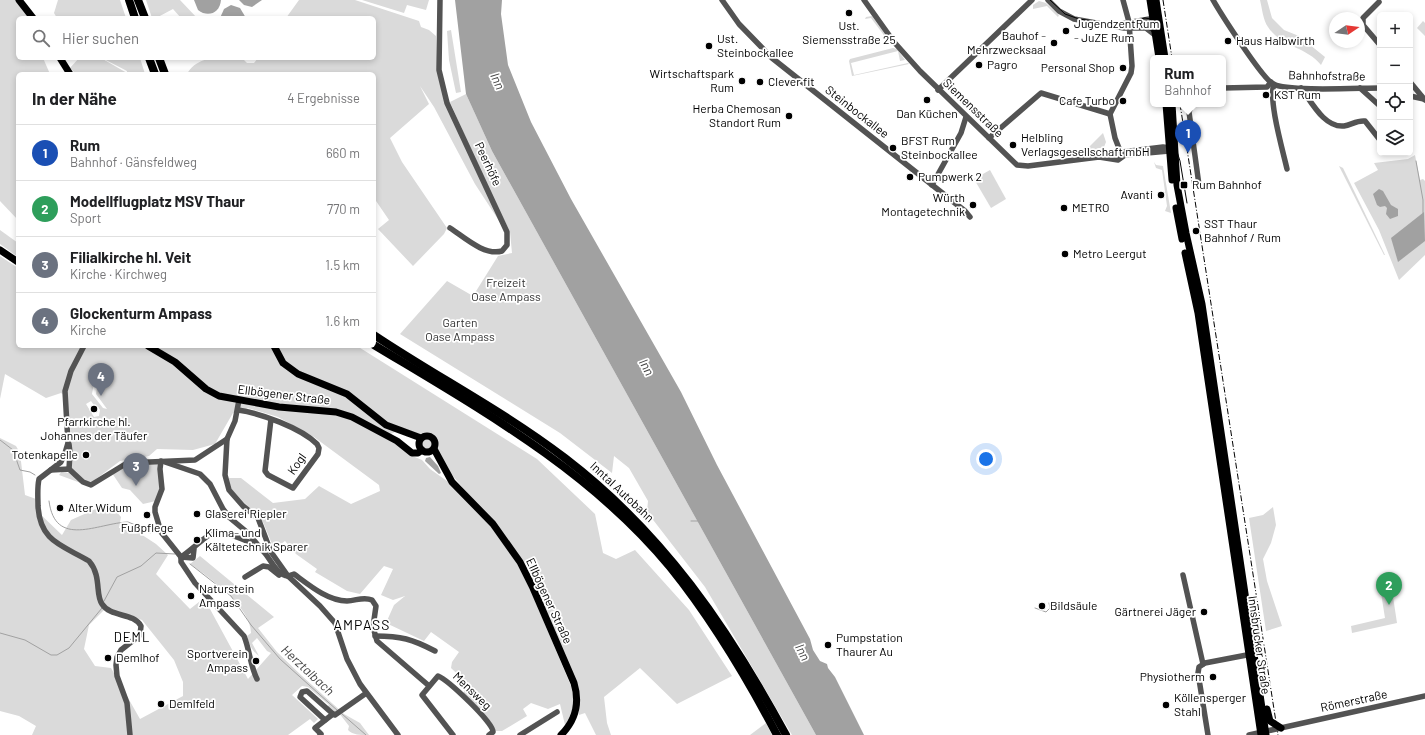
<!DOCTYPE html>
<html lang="de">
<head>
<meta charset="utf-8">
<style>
	body { margin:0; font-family:Barlow,sans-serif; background:#f2f2f2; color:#202124 }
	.controls { position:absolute; right:12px; top:12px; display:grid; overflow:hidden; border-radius:6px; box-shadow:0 2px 6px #0003 }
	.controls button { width:36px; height:36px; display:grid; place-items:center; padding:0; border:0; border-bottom:1px solid #e0e0e0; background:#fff; color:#202124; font:20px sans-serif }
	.compass { position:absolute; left:1329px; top:12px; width:36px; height:36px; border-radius:50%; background:#fff; box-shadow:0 2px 6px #0003; rotate:77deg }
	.you { position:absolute; left:986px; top:459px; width:14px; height:14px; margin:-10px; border:3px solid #fff; border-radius:50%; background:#1a73e8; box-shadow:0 0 0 6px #1a73e833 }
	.badge { display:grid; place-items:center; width:26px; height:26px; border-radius:50%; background:#000; color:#fff; font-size:13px; font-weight:700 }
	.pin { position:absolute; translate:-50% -33px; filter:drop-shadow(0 1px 2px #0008) }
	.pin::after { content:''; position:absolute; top:21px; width:14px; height:12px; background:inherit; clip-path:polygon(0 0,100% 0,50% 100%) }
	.popup { position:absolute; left:1150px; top:55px; width:76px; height:52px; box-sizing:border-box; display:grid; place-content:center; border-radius:6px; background:#fff; filter:drop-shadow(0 1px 3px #0005); font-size:13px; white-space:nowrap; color:#757577 }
	.popup b { font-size:15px; color:#202124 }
	.popup::after { content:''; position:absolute; left:50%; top:100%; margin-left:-8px; border:8px solid transparent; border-top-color:#fff }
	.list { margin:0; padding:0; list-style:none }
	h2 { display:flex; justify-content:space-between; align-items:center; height:52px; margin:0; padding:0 16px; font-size:17px }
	h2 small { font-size:13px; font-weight:400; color:#757577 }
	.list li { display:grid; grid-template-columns:26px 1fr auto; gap:12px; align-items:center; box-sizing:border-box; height:56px; padding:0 16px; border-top:1px solid #e0e0e0 }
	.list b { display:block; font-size:15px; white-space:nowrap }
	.list p { margin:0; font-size:13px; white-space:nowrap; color:#757577 }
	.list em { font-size:13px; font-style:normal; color:#757577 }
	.icon { flex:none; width:22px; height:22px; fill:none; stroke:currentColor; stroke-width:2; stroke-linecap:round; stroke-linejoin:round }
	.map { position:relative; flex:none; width:1425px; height:735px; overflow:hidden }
	.search { position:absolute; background:#fff; box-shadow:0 2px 6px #0003; left:16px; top:16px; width:360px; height:44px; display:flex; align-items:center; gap:10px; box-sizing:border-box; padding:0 14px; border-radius:6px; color:#757577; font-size:15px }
	.panel { position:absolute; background:#fff; box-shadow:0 2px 6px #0003; left:16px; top:72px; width:360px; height:276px; border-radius:6px }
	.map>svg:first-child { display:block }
	.green { fill:#dadada; fill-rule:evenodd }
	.water { fill:#a1a1a1 }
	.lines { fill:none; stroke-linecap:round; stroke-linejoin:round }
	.stream { stroke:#a1a1a1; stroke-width:1 }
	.minor { stroke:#535353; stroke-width:5.5 }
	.major { stroke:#000; stroke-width:7 }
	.highway { stroke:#000; stroke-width:8 }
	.tram { stroke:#000; stroke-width:1 }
	.rail { stroke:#000; stroke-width:1; stroke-dasharray:6 2 1 2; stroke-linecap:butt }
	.poi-dot { fill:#000; stroke:#fff; stroke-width:1.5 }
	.labels { text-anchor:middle; stroke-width:3.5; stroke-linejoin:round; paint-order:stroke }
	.poi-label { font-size:12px; fill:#000; stroke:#fff; text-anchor:start }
	.street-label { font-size:12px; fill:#000; stroke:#fff }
	.park-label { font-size:12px; fill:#313131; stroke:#fff }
	.water-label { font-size:13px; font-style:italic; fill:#424242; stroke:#fff }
	.neighbourhood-label { font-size:13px; letter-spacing:1px; fill:#000; stroke:#fff }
	.quarter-label { font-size:14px; letter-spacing:1px; fill:#000; stroke:#fff }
</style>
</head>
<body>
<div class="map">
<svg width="1425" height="735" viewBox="0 0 1425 735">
	<rect width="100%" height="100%" fill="#fff"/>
	<g class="green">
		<polygon points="0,0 17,0 31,18 18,18 18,58 43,58 50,74 18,74 18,220 0,201"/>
		<polygon points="58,0 120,0 126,18 57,18 54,13"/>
		<polygon points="146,0 180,0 197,18 181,18 173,9 156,18 152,18"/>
		<path d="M 299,0 L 355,0 L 419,21 L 421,27 L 429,30 L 436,36 L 437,71 L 446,103 L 503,227 L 475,184 L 434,107 L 420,86 L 429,104 L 390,138 L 402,162 L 447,228 L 444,234 L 413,266 L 378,229 L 389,220 L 374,198 L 374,74 L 187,74 C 198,54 222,58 242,58 L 247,63 L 254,63 L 258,58 L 374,58 L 374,18 L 286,18 Z"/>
		<polygon points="362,0 429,0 426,10 407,5 404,13"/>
		<path d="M 1260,0 L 1267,0 L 1272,18 L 1284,30 L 1299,36 L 1325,57 L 1321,65 C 1307,47 1281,47 1268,27 C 1263,20 1262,8 1260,0 Z"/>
		<polygon points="1039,1 1046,3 1059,15 1058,17 1047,6 1033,9 1033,5"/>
		<polygon points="872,16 890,41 889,44 887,44 886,38 871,18 865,19 866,17"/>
		<polygon points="1423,21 1425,23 1425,36 1417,28"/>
		<polygon points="451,30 461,92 456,93 449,60 447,31"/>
		<polygon points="893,48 897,49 905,60 900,61 898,51 851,63 854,75 908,63 909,64 852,76 849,61 850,59"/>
		<polygon points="79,58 101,58 127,73 127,71 102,58 140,58 145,74 76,74 70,68"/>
		<polygon points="466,94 492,151 816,735 792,735 705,587 647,512 648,501 629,468 614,456 612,473 560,433 400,334 447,281 473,296 498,256 512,253 510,232 481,172 450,102"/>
		<polygon points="1103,133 1106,142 1104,147 1084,152"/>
		<polygon points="1415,155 1420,180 1423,179 1425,181 1425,255 1399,280 1379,230 1354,183 1378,170 1374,163 1408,159"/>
		<polygon points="1154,162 1156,165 1163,166 1171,213 1165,211 1167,206 1162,170 1156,168"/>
		<polygon points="1339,166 1343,168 1385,255 1384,255"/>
		<polygon points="990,170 1006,199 991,208 974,179"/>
		<polygon points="0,230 18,243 18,257 0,244"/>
		<path d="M 0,256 L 18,268 L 18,346 L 357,346 L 537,459 L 595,514 L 603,553 L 616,559 L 635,550 L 689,610 L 732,676 L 677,704 L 640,668 L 604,697 L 607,723 L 611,735 L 596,735 L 585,713 L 579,715 L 579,700 L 533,588 L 493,524 L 432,451 L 426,452 L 421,449 L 420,441 L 425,436 L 403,428 L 391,434 L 410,455 L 422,460 L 430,469 L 447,481 L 489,524 L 516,562 L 530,589 L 571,686 C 575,703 574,710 565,725 L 560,704 L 548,709 L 531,703 L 523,709 L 527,716 L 502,731 L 496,731 L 490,721 L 463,693 L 469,685 L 451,668 L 452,662 L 459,652 L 431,632 L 424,641 L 386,623 L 394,605 L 405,596 L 393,600 L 381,595 L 393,569 L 384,566 L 360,594 L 347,591 L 315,572 L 317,569 L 296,554 L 285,541 L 274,549 L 263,522 L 230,488 L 229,478 L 241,478 L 273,503 L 305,499 L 319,486 L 351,504 L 380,491 L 379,485 L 314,437 L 278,417 L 248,408 L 233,413 L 215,444 L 193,450 L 157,449 L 149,456 L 120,461 L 92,482 L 87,481 L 86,485 L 59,475 L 62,471 L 68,473 C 76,464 68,411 67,397 L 61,393 L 46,398 L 5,374 L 0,399 ZM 98,381 L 96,394 L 107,409 L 103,408 L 92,394 L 94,383 ZM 91,401 L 96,408 L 98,407 L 100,410 L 99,416 L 94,417 L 86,404 Z"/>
		<path d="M 0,438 L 16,446 L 20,453 L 25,495 L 36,499 L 38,512 L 62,535 L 71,520 L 109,503 L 121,517 L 119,528 L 130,527 L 156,544 L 168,555 L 156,574 L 190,609 L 204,598 L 248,679 L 271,653 L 267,651 L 257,638 L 252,643 L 259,656 C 252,651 249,644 247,636 L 251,633 C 251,607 210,578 190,564 L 200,556 L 274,617 L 258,628 L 277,652 L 302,676 L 344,714 L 360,723 L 369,735 C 360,735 353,735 348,730 L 349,726 L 339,713 L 334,713 L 327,707 L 329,705 L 308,687 L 302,686 L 292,695 L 318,719 L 314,723 L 310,719 L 288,735 L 32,735 L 36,726 L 19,716 L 0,711 ZM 106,608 L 142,620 L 174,660 L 183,682 L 183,696 L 140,719 L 111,668 L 95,666 L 84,649 L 89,625 Z"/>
		<polygon points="140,461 158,464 161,488 156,501 143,504 130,490 122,488 112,473"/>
		<polygon points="1273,507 1276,525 1271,543 1263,559 1267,581 1282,626 1266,631 1249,518 1263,515"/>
		<polygon points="1392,590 1397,623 1352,633 1351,626 1385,618 1381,593"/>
		<polygon points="766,723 772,735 750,735"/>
	</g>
	<g class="water">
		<path d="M 194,0 L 221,0 C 220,13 208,18 198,10 Z"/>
		<polygon points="239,0 262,0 252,7 244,5"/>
		<polygon points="455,0 502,0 501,14 508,65 531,122 571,199 681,392 717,465 810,639 813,650 820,661 827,664 828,668 835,677 864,735 816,735 492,151 466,94"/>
		<polygon points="231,5 240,8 246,18 220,18 224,9"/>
		<polygon points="1379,189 1383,191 1391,205 1398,209 1398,216 1390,219 1386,214 1387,208 1385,206 1380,207 1377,205 1373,194"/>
		<polygon points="1424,212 1425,241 1398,262 1391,238"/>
		<polygon points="430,457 438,466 441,473 439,474 425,461 426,458"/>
	</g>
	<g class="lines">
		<g class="stream">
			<polyline points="1416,161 1423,200 1423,214"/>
			<polyline points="0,440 13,450 20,470 30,472 35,475"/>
			<path d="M 49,501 C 55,549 98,523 128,522 L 133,524 L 150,533"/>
			<polyline points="691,521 698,521"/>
			<polyline points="190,564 231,596 251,625 280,659 338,711"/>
			<polyline points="104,601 117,577 141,566 156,553 175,554"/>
			<polyline points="1035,608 1046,612 1050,608 1049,603"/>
			<polyline points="0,633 25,640 51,655 57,655 69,648 102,608"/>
			<polyline points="342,714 366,735"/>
		</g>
		<g class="minor">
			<path d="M 440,0 L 439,70 L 447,103 L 507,232 L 507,245 L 502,251 C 484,256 464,237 450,228"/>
			<polyline points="722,0 739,24 772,58 965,211 970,217"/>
			<polyline points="864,0 894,42 920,71 1017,165 1028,166 1099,157 1118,160 1125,155 1169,151 1173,149"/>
			<polyline points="1048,0 1059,11 1074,19 1124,28 1146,28 1155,35"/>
			<path d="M 1213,0 C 1221,14 1262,78 1273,84 C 1289,92 1358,88 1380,88"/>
			<polyline points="1379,2 1363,18 1363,25 1380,45"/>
			<polyline points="1115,25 1155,18"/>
			<polyline points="1410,82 1425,100"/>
			<path d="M 1274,84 C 1268,100 1283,151 1287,169"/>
			<polyline points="1223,88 1267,87 1271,82"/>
			<path d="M 1301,88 C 1311,101 1324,128 1344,126 C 1351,125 1357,120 1365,121 L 1380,140"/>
			<polyline points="1360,88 1380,106"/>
			<polyline points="938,90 1032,0"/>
			<polyline points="1410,96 1424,99"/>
			<polyline points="1192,104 1189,112 1199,185"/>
			<polyline points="989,138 1041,93 1110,114"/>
			<polyline points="1122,152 1163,147 1171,148"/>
			<polyline points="1101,156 1113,152"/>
			<polyline points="1122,156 1115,138 1110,114 1131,73 1132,66 1129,22 1123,0"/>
			<polyline points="932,185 961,133 966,117"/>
			<path d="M 84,346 L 71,371 L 65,391 L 68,443 L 65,453 L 61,462 L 39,479 C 37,488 38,497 38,506 C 40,542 62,545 89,561 C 102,576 95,595 102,604 C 111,618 133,612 141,626 L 140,635 L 121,650 L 117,657 L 116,665 L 117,676 L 127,703 L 130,735"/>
			<polyline points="239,400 235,421 227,439 225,475 229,490 243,506 258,518 271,552 288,576 320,606 335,623 347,659 360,684 398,735"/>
			<path d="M 238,410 C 260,413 301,428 317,444 L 319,448 L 318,454 L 293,488 L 268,475 L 265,471 L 271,419"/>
			<polyline points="69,444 70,453 69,469"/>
			<polyline points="161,461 160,469 162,489 155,507 155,512 161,532 181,557 193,558 194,549"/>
			<polyline points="165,462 200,474 210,484 223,509 230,518 248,533 262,550"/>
			<polyline points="51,470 69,469 83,482 91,485 127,463 195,460 227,439"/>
			<path d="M 181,557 L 181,562 L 195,583 L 244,636 C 250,651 250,665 257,679"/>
			<path d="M 181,557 C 189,552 208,534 213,533 C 224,530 254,543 262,550 C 270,557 276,575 288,576"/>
			<polyline points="1183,575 1203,664"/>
			<path d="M 288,576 L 294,574 C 309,585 328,601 347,601 C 356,601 363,596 372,600 L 376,606 L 373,627 L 377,641 L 428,685"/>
			<polyline points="245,577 263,566 269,567 279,575"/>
			<path d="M 375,636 C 401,636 412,639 435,651"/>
			<polyline points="325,720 300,697 302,692 307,691 333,714"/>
			<polyline points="320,735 321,734 315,728 333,714 335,715 365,694"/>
			<path d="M 453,735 L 422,695 L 438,676 C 448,680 494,723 493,732 L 489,735"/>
			<polyline points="520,735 557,712"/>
			<polyline points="1208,735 1198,673 1199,667 1205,663 1252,654"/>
			<polyline points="1249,735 1425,696"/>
		</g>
		<g class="major">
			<polyline points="19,0 33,18"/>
			<polyline points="1150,0 1159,58"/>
			<polyline points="1156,0 1165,58"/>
			<polyline points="60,58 70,74"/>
			<polyline points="1166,104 1172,180"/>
			<polyline points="1172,104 1177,185 1186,233 1202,304 1266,735"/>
			<polyline points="1176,208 1182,239"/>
			<polyline points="0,250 18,262"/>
			<polyline points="1185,253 1198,313 1261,735"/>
			<polyline points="148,346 175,362 206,389 219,396 279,407 336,412 352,417 397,441 412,453 418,453 422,450"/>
			<polyline points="274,346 283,363 298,374 347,394 386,425 421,438"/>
			<circle cx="427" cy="444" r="8"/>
			<path d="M 434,449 L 452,482 L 493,524 L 520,562 L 533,588 L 574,683 C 580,703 576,720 561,735"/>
			<polyline points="1267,709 1270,721 1281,728"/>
		</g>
		<g class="highway">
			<polyline points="129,0 135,18"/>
			<polyline points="138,0 145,18"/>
			<polyline points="149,58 155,74"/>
			<polyline points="159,58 165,74"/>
			<path d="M 374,335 C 437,377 505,412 565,458 C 663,533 728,628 786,735"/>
			<path d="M 374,345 C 480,409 590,470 670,567 C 712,619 746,676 777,735"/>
		</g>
		<g class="tram">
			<polyline points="1050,0 1065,14 1079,19 1115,24 1145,18 1151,19 1158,28 1162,58"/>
			<path d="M 1115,27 C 1120,28 1126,29 1131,29 C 1144,29 1153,25 1157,41"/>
			<polyline points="1169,104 1172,136 1180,161 1187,203"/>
		</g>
		<g class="rail">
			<polyline points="1163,0 1172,58"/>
			<polyline points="1180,104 1278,735"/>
		</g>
	</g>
	<g class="poi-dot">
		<circle cx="849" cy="13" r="4"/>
		<circle cx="1066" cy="31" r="4"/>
		<circle cx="1228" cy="41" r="4"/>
		<circle cx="1054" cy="43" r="4"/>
		<circle cx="709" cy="46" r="4"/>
		<circle cx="979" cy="65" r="4"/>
		<circle cx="1123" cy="68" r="4"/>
		<circle cx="742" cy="81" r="4"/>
		<circle cx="760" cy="82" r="4"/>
		<circle cx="1266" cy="95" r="4"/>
		<circle cx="927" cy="100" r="4"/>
		<circle cx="1123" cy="101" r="4"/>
		<circle cx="789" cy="116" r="4"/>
		<circle cx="1013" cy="145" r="4"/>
		<circle cx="893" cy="148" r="4"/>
		<circle cx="910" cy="177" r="4"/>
		<rect x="1180" y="181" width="8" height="8" rx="2"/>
		<circle cx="1161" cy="195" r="4"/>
		<circle cx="973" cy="205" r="4"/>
		<circle cx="1064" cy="208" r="4"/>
		<circle cx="1196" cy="231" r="4"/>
		<circle cx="1065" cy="254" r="4"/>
		<circle cx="94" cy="409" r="4"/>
		<circle cx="86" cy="455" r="4"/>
		<circle cx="60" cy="508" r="4"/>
		<circle cx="197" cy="514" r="4"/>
		<circle cx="147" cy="515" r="4"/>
		<circle cx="197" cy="540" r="4"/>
		<circle cx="191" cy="596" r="4"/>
		<circle cx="1042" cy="606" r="4"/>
		<circle cx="1204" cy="612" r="4"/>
		<circle cx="828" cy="645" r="4"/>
		<circle cx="108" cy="658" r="4"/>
		<circle cx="256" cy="661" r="4"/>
		<circle cx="1213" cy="677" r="4"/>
		<circle cx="161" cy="704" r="4"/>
		<circle cx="1166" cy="705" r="4"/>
	</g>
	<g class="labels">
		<g class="poi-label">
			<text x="1074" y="28">JugendzentRum<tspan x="1074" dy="14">- JuZE Rum</tspan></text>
			<text x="849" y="30" text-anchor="middle">Ust.<tspan x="849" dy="14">Siemensstraße 25</tspan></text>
			<text x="1046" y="40" text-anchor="end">Bauhof -<tspan x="1046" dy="14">Mehrzwecksaal</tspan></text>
			<text x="717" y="43">Ust.<tspan x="717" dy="14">Steinbockallee</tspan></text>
			<text x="1236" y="45">Haus Halbwirth</text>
			<text x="987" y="69">Pagro</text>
			<text x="1115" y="72" text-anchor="end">Personal Shop</text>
			<text x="734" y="78" text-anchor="end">Wirtschaftspark<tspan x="734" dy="14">Rum</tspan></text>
			<text x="768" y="86">Clever fit</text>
			<text x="1274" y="99">KST Rum</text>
			<text x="1115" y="105" text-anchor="end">Cafe Turbo</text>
			<text x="781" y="113" text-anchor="end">Herba Chemosan<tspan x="781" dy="14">Standort Rum</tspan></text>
			<text x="927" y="118" text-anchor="middle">Dan Küchen</text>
			<text x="1021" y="142">Helbling<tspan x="1021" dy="14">Verlagsgesellschaft mbH</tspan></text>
			<text x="901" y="145">BFST Rum<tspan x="901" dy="14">Steinbockallee</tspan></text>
			<text x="918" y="181">Pumpwerk 2</text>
			<text x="1192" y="189">Rum Bahnhof</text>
			<text x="1153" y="199" text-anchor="end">Avanti</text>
			<text x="965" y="202" text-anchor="end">Würth<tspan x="965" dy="14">Montagetechnik</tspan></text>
			<text x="1072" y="212">METRO</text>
			<text x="1204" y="228">SST Thaur<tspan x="1204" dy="14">Bahnhof / Rum</tspan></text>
			<text x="1073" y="258">Metro Leergut</text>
			<text x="94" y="426" text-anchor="middle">Pfarrkirche hl.<tspan x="94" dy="14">Johannes der Täufer</tspan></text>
			<text x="78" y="459" text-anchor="end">Totenkapelle</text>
			<text x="68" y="512">Alter Widum</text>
			<text x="205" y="518">Glaserei Riepler</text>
			<text x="147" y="532" text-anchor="middle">Fußpflege</text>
			<text x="205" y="537">Klima- und<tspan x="205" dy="14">Kältetechnik Sparer</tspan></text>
			<text x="199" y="593">Naturstein<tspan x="199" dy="14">Ampass</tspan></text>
			<text x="1050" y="610">Bildsäule</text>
			<text x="1196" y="616" text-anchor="end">Gärtnerei Jäger</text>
			<text x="836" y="642">Pumpstation<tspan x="836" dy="14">Thaurer Au</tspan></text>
			<text x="248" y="658" text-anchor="end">Sportverein<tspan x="248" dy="14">Ampass</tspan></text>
			<text x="116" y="662">Demlhof</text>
			<text x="1205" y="681" text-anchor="end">Physiotherm</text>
			<text x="1174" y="702">Köllensperger<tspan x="1174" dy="14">Stahl</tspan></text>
			<text x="169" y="708">Demlfeld</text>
		</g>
		<g class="street-label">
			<text transform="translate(1327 76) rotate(1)" y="4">Bahnhofstraße</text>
			<text transform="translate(973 108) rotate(44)" y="4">Siemensstraße</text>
			<text transform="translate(857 112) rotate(38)" y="4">Steinbockallee</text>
			<text transform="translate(488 164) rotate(65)" y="4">Peerhöfe</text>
			<text transform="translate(284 395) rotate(7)" y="4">Ellbögener Straße</text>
			<text transform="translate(297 464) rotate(-55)" y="4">Kogl</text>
			<text transform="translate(622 492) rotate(43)" y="4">Inntal Autobahn</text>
			<text transform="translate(549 601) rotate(65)" y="4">Ellbögener Straße</text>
			<text transform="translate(1259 645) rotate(82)" y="4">Innsbrucker Straße</text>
			<text transform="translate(472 691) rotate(44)" y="4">Mensweg</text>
			<text transform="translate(1354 701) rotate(-12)" y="4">Römerstraße</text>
		</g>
		<g class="park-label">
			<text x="506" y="287">Freizeit<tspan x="506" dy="14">Oase Ampass</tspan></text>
			<text x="460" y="327">Garten<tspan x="460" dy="14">Oase Ampass</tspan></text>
		</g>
		<g class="water-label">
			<text transform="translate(498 81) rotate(66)" y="5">Inn</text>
			<text transform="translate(647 367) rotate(62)" y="5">Inn</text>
			<text transform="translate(803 652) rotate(63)" y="5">Inn</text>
			<text transform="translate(308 670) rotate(43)" y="5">Herztalbach</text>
		</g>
		<g class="neighbourhood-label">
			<text x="132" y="642">DEML</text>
		</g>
		<g class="quarter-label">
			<text x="362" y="630">AMPASS</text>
		</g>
	</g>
</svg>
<div class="controls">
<button>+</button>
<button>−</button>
<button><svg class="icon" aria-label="locate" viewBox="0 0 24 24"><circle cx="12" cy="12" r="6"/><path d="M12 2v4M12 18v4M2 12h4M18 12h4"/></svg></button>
<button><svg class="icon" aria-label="layers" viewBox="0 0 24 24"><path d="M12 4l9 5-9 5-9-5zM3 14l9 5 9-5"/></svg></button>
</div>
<svg class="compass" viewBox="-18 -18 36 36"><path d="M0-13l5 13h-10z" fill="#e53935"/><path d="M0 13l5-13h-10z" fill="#757577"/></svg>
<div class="you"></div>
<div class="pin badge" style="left:1188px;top:153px;background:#1a4fb4">1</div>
<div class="popup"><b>Rum</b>Bahnhof</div>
<div class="pin badge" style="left:1389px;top:605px;background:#2e9e5b">2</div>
<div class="pin badge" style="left:136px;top:486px;background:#6b7280">3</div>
<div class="pin badge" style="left:101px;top:396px;background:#6b7280">4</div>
<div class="search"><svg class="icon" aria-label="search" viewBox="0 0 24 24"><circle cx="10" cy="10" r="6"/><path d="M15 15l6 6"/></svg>Hier suchen</div>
<section class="panel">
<h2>In der Nähe<small>4 Ergebnisse</small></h2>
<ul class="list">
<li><span class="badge" style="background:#1a4fb4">1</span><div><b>Rum</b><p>Bahnhof · Gänsfeldweg</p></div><em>660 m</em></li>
<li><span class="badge" style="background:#2e9e5b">2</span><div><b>Modellflugplatz MSV Thaur</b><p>Sport</p></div><em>770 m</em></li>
<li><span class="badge" style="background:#6b7280">3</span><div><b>Filialkirche hl. Veit</b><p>Kirche · Kirchweg</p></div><em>1.5 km</em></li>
<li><span class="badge" style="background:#6b7280">4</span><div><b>Glockenturm Ampass</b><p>Kirche</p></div><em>1.6 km</em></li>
</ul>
</section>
</div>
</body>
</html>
